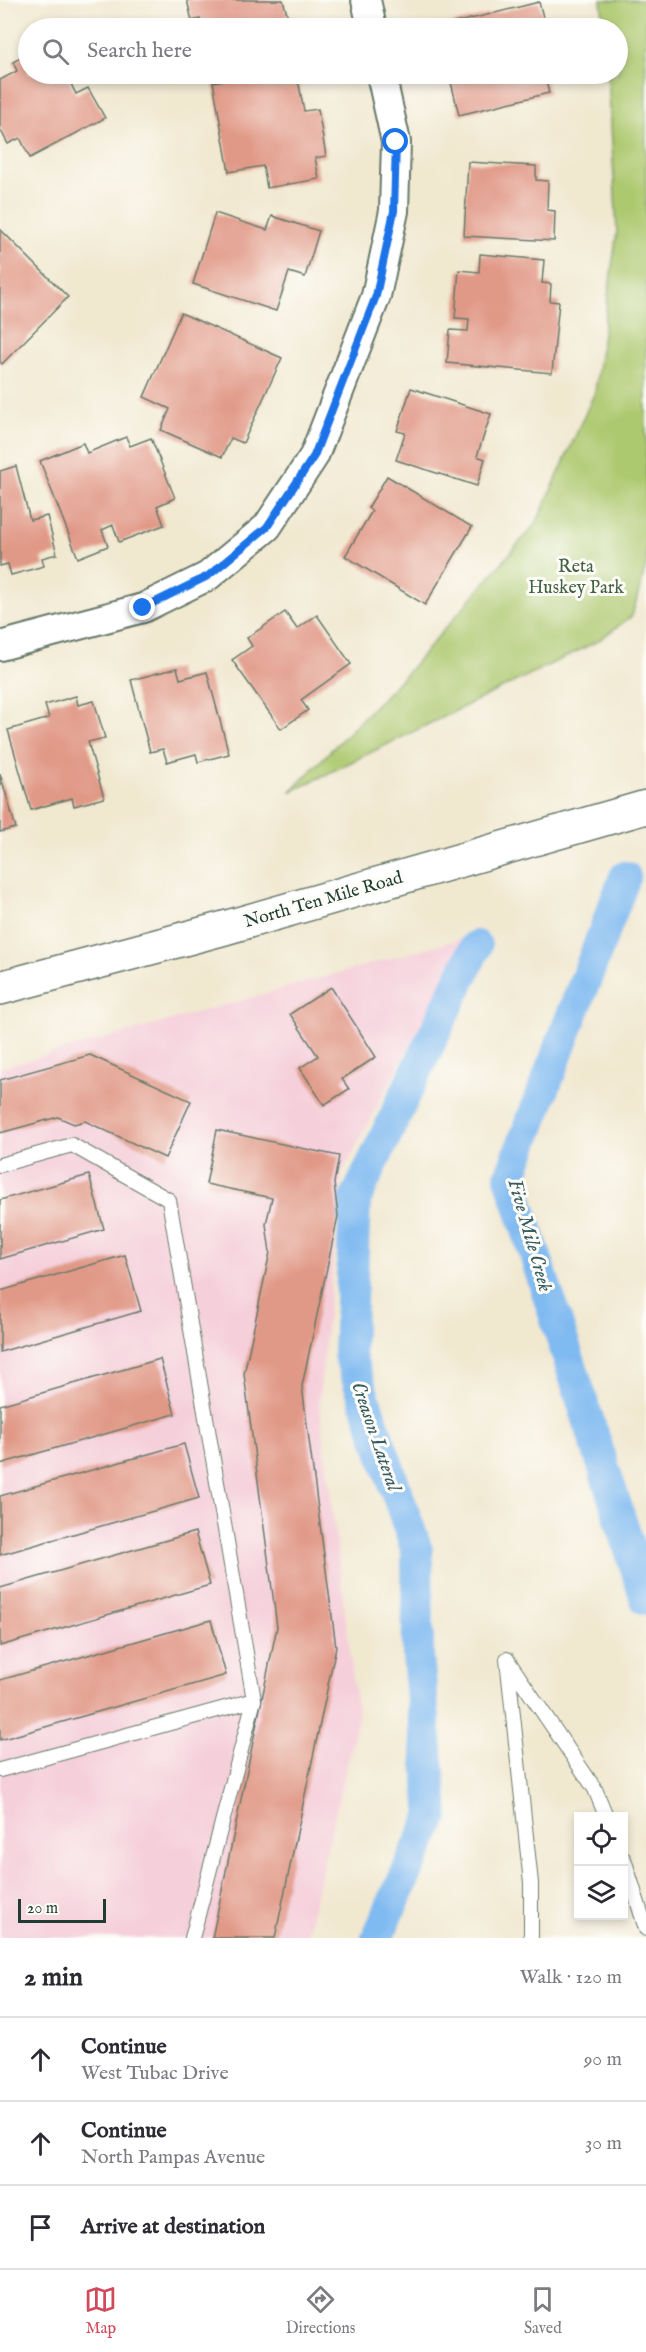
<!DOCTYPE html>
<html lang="en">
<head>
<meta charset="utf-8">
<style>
	body { margin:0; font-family:"IM FELL English",serif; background:#f2f2f3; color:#2b2b33 }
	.controls { position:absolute; right:18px; bottom:18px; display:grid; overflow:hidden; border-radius:0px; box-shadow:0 3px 9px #0003 }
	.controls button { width:54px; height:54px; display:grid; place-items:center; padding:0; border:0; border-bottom:2px solid #e1e1e2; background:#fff; color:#2b2b33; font:30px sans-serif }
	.scale { position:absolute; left:18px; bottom:15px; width:88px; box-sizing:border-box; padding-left:6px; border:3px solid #1f3d34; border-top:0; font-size:16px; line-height:21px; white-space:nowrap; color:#1f3d34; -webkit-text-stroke:4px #fdfcf7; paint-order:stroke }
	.stop { position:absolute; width:18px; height:18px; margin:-14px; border:4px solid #1a73e8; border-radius:50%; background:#fff }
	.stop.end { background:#1a73e8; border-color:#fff; box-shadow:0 2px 6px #0008 }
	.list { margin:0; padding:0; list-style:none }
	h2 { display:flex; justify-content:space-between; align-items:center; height:78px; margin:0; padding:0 24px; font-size:26px }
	h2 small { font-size:20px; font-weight:400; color:#7c7c81 }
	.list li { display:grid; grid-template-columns:39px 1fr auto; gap:18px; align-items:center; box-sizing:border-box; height:84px; padding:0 24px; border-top:2px solid #e1e1e2 }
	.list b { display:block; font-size:22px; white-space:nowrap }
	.list p { margin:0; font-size:20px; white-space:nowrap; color:#7c7c81 }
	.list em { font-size:20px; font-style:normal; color:#7c7c81 }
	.icon { flex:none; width:33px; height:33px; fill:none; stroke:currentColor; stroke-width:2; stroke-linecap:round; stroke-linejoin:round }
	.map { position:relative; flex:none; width:646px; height:1938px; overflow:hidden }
	.search { position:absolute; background:#fff; box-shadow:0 3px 9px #0003; left:18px; right:18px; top:18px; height:66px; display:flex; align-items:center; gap:15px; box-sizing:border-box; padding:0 21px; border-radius:33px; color:#7c7c81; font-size:22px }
	.sheet { height:330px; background:#fff }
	nav { display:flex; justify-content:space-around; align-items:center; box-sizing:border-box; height:84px; border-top:2px solid #e1e1e2; background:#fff; font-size:16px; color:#7c7c81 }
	nav a { display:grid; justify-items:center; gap:3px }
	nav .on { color:#d1495b }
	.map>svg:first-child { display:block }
	.built { fill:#f5cfda }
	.green { fill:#adc970; stroke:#668352; stroke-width:1.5 }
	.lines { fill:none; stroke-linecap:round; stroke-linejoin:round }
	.canal { stroke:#7fbaf1; stroke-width:32 }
	.building { fill:#e19987 }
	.lane-casing { stroke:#68796b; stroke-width:16 }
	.street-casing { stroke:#68796b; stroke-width:32 }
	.primary-casing { stroke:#68796b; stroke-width:36 }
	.lane { stroke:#fff; stroke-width:14 }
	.street { stroke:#fff; stroke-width:28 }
	.primary { stroke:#fff; stroke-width:33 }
	.route { stroke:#1a73e8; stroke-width:8 }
	.labels { text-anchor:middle; stroke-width:6; stroke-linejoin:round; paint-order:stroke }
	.park-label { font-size:18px; fill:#426043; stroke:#fdfcf7 }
	.street-label { font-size:18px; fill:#1f3d34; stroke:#fdfcf7 }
	.water-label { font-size:20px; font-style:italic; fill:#375c63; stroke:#fdfcf7 }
</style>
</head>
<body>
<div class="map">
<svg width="646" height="1938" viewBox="0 0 646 1938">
	<rect width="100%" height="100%" fill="#fdfcf7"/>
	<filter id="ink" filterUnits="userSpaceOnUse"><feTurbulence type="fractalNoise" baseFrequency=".0167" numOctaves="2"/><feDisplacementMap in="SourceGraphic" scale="12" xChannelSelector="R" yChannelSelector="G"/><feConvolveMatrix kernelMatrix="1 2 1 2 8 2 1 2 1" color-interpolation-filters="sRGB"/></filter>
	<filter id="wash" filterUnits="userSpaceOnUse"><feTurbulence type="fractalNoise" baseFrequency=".008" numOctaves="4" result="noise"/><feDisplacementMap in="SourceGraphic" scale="24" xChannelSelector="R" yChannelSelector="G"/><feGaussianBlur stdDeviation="1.35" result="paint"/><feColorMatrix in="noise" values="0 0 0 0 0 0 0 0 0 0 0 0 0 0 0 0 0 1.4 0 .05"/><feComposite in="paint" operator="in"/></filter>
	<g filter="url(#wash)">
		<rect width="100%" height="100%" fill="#f1e8d0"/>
		<polygon class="built" points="467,937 342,1173 319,1401 358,1718 306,1938 0,1938 0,1068"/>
		<polygon class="green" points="601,0 646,0 646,566 632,616 596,642 290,792 405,675 537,522 595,392 617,231 608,74 618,74 618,28 604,28"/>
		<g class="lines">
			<g class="canal">
				<polyline points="625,877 510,1177 646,1599"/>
				<polyline points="377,1938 433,1815 418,1657 417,1551 349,1354 355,1200 476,946"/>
			</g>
		</g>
		<g id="blocks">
			<g class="building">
				<polygon points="187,0 283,0 291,28 203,28 200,19 192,21"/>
				<polygon points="539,2 546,28 434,28"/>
				<polygon points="28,53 28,74 66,74 76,94 88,88 105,118 30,158 20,138 8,144 0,129 0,80 17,71 13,62"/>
				<polygon points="258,74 297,74 304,111 318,109 326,156 315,158 319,179 267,188 263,166 229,172 213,82"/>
				<polygon points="449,74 544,74 549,93 459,115"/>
				<polygon points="468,162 536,166 536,180 548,181 547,210 555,211 554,241 464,236"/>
				<polygon points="215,213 267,230 272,216 319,231 305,277 289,272 276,311 193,284"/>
				<polygon points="0,229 68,297 2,364 0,362"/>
				<polygon points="480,254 544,260 542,283 551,284 550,301 559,302 552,373 447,363 450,330 468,331 469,319 455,318 459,270 479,272"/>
				<polygon points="181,313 282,358 243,443 231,438 222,457 161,430 170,409 144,397"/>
				<polygon points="411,388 491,414 477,456 485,459 477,486 396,460 405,433 397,431"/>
				<polygon points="126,437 130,446 151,438 175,498 157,506 164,525 119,542 113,525 102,530 108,546 78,558 40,461 83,443 87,453"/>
				<polygon points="16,466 30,520 47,516 57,554 42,558 44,566 11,575 8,564 0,566 0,471"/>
				<polygon points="387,476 472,527 425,605 345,556 372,511 368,508"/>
				<polygon points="285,612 297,629 317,615 351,664 301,700 308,710 281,729 232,660 252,646 247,638"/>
				<polygon points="177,668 180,679 207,672 229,754 198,762 196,754 167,762 163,749 150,752 131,680"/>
				<polygon points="76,696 78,705 94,701 105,738 88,742 104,798 74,806 72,798 31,810 8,730 49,718 45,705"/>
				<polygon points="0,774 16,828 0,832"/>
				<polygon points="331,987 376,1057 342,1079 349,1089 324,1105 300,1068 318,1056 290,1014"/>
				<polygon points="90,1055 191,1101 165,1158 85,1121 74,1124 58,1117 0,1133 0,1080"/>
				<polygon points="217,1130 339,1156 334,1183 338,1216 302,1386 336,1647 275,1938 212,1938 277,1627 244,1374 270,1252 266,1224 272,1198 206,1184"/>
				<polygon points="89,1175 104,1229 0,1259 0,1200"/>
				<polygon points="125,1255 141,1311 0,1352 0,1291"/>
				<polygon points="160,1359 175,1414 0,1464 0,1405"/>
				<polygon points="184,1444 199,1498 0,1555 0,1496"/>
				<polygon points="195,1532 210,1585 0,1646 0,1588"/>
				<polygon points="211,1620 226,1675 0,1740 0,1680"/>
			</g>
		</g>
	</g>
	<g filter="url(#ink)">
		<use href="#blocks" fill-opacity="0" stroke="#68796b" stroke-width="1.5"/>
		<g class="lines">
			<defs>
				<g id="lane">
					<polyline points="0,1165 72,1145 169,1200 254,1700 192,1938"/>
					<polyline points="507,1659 531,1883 531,1938"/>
					<polyline points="508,1661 595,1789 606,1816"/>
					<polyline points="0,1770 254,1700"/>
					<polyline points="624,1859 646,1929"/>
				</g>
				<g id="street">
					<polyline points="366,0 372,28"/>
					<polyline points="0,646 143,608 208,576 267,527 314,456 376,296 394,211 396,142 381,74"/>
				</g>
				<polyline id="primary" points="0,988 221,929 646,807"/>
			</defs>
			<use href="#lane" class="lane-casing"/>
			<use href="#street" class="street-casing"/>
			<use href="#primary" class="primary-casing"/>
			<use href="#lane" class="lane"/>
			<use href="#street" class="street"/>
			<use href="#primary" class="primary"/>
		</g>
	</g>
	<g class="lines" filter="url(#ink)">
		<polyline class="route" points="143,608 208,576 267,527 314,456 376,296 394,211 396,142"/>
	</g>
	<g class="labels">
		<g class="park-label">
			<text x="576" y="572">Reta<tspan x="576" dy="21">Huskey Park</tspan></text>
		</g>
		<g class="street-label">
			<text transform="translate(323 899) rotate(-16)" y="6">North Ten Mile Road</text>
		</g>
		<g class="water-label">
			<text transform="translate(531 1235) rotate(74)" y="7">Five Mile Creek</text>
			<text transform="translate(377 1436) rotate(71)" y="7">Creason Lateral</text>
		</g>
	</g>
</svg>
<div class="controls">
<button><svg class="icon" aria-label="locate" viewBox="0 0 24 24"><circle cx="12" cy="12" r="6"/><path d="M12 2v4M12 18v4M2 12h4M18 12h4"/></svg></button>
<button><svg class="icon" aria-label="layers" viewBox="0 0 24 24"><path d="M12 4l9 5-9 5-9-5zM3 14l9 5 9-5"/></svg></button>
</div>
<div class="scale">20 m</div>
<div class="stop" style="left:396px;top:142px"></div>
<div class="stop end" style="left:143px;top:608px"></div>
<div class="search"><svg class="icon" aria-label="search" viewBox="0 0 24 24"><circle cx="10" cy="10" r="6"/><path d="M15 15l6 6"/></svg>Search here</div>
</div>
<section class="sheet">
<h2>2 min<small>Walk · 120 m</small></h2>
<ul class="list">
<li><svg class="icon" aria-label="ahead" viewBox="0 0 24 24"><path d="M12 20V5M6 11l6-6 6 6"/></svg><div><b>Continue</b><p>West Tubac Drive</p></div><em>90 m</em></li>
<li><svg class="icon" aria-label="ahead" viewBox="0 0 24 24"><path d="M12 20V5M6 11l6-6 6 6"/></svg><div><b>Continue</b><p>North Pampas Avenue</p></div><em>30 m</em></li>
<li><svg class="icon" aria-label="arrive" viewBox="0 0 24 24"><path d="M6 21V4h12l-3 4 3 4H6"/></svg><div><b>Arrive at destination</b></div></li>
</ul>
</section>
<nav>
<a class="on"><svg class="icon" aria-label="map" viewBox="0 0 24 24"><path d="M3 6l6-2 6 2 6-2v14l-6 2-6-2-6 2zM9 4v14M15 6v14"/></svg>Map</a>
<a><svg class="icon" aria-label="directions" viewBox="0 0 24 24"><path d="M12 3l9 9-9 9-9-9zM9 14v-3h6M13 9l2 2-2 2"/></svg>Directions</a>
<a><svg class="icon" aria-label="saved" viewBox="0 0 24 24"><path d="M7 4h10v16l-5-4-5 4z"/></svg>Saved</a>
</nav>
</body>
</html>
